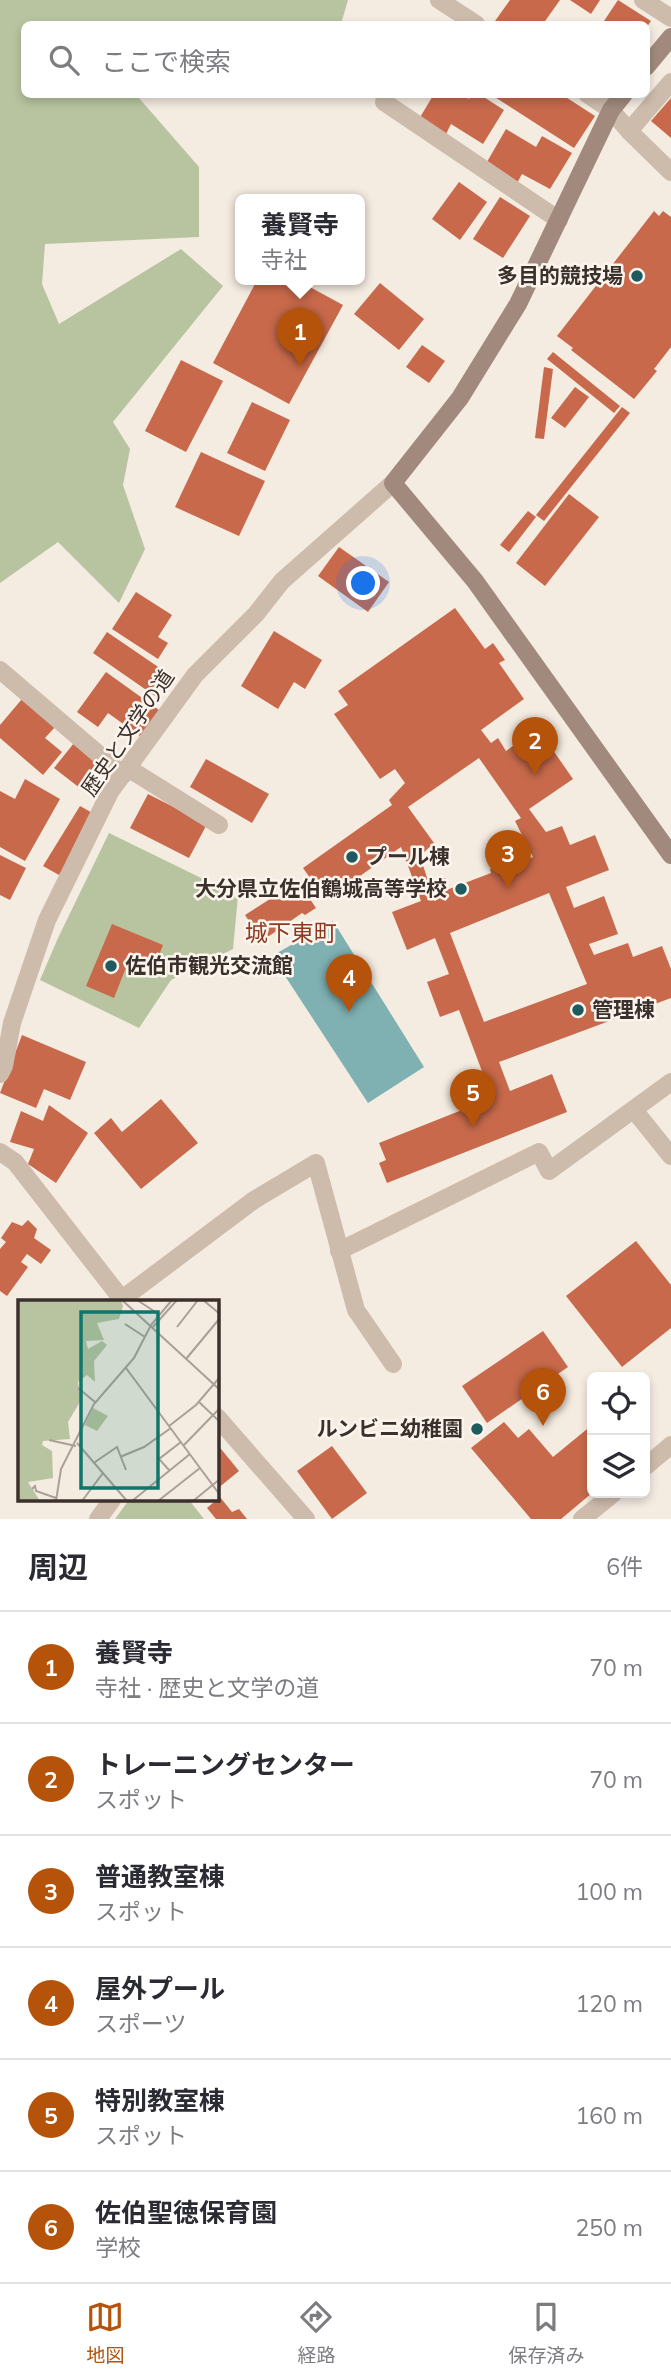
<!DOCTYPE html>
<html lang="ja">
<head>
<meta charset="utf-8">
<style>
	body { margin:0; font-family:Mulish,"Noto Sans JP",sans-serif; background:#f2f2f3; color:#2b2b33 }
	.controls { position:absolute; right:21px; bottom:21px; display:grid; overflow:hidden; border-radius:10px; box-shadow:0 4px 10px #0003 }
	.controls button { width:63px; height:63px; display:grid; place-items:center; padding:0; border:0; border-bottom:2px solid #e1e1e2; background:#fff; color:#2b2b33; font:35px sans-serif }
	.you { position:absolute; left:364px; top:584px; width:24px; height:24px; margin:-18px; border:5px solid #fff; border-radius:50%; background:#1a73e8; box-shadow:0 0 0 10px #1a73e833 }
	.badge { display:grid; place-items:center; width:46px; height:46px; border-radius:50%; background:#b45309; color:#fff; font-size:23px; font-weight:700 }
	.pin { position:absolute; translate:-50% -58px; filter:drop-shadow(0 2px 4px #0008) }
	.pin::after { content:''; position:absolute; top:37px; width:24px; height:21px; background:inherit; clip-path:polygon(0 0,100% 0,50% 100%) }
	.popup { position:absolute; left:235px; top:194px; width:130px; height:91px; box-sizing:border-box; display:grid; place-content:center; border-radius:10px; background:#fff; filter:drop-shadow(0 2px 5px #0005); font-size:23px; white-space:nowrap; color:#7c7c81 }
	.popup b { font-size:26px; color:#2b2b33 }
	.popup::after { content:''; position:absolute; left:50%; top:100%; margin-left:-14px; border:14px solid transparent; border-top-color:#fff }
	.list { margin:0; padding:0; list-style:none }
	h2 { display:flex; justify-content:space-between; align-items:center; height:91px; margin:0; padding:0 28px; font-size:30px }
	h2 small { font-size:23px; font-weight:400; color:#7c7c81 }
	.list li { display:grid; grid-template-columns:46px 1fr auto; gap:21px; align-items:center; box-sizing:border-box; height:112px; padding:0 28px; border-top:2px solid #e1e1e2 }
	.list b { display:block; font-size:26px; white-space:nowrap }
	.list p { margin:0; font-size:23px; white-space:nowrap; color:#7c7c81 }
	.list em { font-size:23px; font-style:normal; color:#7c7c81 }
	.icon { flex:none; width:38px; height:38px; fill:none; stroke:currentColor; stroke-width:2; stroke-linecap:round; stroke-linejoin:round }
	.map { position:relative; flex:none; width:671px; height:1519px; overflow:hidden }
	.search { position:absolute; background:#fff; box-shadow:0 4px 10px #0003; left:21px; right:21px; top:21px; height:77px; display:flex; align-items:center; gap:18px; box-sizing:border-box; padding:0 24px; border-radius:10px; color:#7c7c81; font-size:26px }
	.sheet { height:763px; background:#fff }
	nav { display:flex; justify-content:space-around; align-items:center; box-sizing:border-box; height:98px; border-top:2px solid #e1e1e2; background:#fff; font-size:19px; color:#7c7c81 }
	nav a { display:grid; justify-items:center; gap:4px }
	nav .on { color:#b45309 }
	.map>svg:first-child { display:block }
	.green { fill:#b8c4a0 }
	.water { fill:#7fb0b2 }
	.building { fill:#c8694b; fill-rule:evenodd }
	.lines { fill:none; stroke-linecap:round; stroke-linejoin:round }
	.street { stroke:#cdbbac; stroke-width:18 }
	.secondary { stroke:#a18a7d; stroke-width:18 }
	.poi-dot { fill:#1f5a5e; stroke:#fbf5ee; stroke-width:2.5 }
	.labels { text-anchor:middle; stroke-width:5; stroke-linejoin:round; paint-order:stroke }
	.poi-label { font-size:21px; font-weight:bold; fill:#3b302b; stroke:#fbf5ee; text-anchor:end }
	.street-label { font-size:21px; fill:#3b302b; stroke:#fbf5ee }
	.neighbourhood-label { font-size:23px; fill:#8c3b22; stroke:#fbf5ee }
	.inset-road { fill:none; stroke:#aaa098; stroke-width:2 }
	.view { fill:#0f766e; fill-opacity:0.15; stroke:#0f766e; stroke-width:3.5 }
	.inset-edge { fill:none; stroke:#3b302b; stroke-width:3.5 }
</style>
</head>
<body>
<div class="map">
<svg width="671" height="1519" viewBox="0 0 671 1519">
	<rect width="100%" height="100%" fill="#f4ebe1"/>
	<g class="green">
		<polygon points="0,0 348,0 341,24 24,24 24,94 146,95 139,98 199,167 199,237 45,244 42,284 59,324 181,249 223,286 113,422 130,449 123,485 145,549 119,603 58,542 0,583"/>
		<polygon points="109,833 238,896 233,949 171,980 139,1028 40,980 58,938"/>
		<polygon points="129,1500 189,1500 204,1519 115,1519"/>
	</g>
	<polygon class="water" points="333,921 424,1067 368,1103 272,956"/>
	<g class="building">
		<polygon points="510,0 560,0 543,24 500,24 495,21"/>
		<polygon points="570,0 600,0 591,14"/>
		<polygon points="618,0 651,21 646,28 646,24 609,24 604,21"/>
		<polygon points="434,94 461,94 469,99 472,94 479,94 504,110 483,144 451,124 446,134 419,119"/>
		<polygon points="490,94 561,94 595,116 574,148"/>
		<polygon points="671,98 671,138 651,121"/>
		<polygon points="506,129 536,147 542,136 572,153 550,189 522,174 516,185 484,167"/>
		<polygon points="459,182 487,202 460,240 432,219"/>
		<polygon points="500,197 530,216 503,258 473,239"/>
		<polygon points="654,211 659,216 663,211 671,217 671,347 654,369 657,371 634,399 571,350 573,348 557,336"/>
		<polygon points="257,280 297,280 343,305 289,404 213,363"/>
		<polygon points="380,283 424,319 399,350 354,314"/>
		<polygon points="422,345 445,361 429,383 406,367"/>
		<polygon points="553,352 620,406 614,413 547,359"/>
		<polygon points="181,360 223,381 186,452 145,431"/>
		<polygon points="544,367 553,369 544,439 535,438"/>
		<polygon points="575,387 589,397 565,428 551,418"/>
		<polygon points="252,402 290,420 265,471 227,453"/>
		<polygon points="622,407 630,413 544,521 536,515"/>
		<polygon points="201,452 265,481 239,536 175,507"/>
		<polygon points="569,494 599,517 545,586 516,563"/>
		<polygon points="528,511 536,517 509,552 500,545"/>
		<polygon points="339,547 389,582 368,612 318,576"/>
		<polygon points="136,592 172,615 158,637 168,643 158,659 112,629"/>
		<path d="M 455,608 L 485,649 L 493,643 L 505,660 L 499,663 L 524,699 L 481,730 L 491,743 L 498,738 L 506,751 L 532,732 L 542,747 L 548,743 L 573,779 L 529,809 L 546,832 L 562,826 L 570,845 L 595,835 L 609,870 L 566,887 L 574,908 L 604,896 L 618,934 L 589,944 L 594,955 L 628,943 L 633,957 L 662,946 L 671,969 L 671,998 L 499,1062 L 510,1091 L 552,1074 L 567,1112 L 387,1183 L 379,1163 L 386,1160 L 379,1143 L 492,1098 L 459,1010 L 440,1017 L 427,982 L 449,974 L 435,938 L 407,950 L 392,912 L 421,901 L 401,847 L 326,900 L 303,868 L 392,805 L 389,800 L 405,783 L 395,769 L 380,779 L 334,714 L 348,705 L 338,691 ZM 479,758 L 521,818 L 515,821 L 533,857 L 508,866 L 507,862 L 490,869 L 491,873 L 449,889 L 445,878 L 429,884 L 420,856 L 434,843 L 408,807 ZM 549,893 L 587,984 L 484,1022 L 450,933 Z"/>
		<polygon points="274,631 322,660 305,689 294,682 278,709 241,686"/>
		<polygon points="107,632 170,675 155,696 93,653"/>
		<polygon points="106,672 159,710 140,736 108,713 98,727 77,712"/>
		<polygon points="22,699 55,727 45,738 62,752 43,775 0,738 0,725"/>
		<polygon points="74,743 104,767 85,792 54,768"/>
		<polygon points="206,759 269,794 252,823 190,787"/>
		<polygon points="25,779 60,799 25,861 0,847 0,791 15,799"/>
		<polygon points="148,794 207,824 189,858 130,828"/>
		<polygon points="80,806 96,815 59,875 43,866"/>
		<polygon points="0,855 26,868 10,900 0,895"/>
		<polygon points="298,881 316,908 305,915 302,913 262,941 245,915"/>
		<polygon points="112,924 163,945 153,971 129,960 114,998 86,986"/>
		<polygon points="22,1035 86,1062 70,1100 44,1089 36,1108 0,1093"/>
		<polygon points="161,1099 198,1143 141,1189 94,1133 111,1118 122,1132"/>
		<polygon points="49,1105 88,1133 56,1183 28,1164 34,1149 10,1142 21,1111 43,1121"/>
		<polygon points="28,1220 37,1229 34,1238 51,1250 41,1264 27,1254 21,1262 28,1267 7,1296 0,1291 0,1249 6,1242 1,1238 12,1222 22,1226"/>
		<polygon points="636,1241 671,1285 671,1328 622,1367 566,1296"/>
		<polygon points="543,1331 568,1367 487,1423 462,1386"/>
		<polygon points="504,1422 518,1438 529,1429 553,1457 592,1425 592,1493 561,1519 531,1519 471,1448"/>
		<polygon points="217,1444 239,1471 217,1489"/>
		<polygon points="332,1446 367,1493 332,1519 297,1471"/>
		<polygon points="220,1497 232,1512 239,1509 247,1519 216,1519 207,1508"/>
	</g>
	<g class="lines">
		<g class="street">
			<polyline points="439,0 476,24"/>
			<polyline points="643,0 671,18"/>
			<polyline points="587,94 611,110 629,131 671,172"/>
			<polyline points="384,102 559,220"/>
			<polyline points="629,131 671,82"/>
			<polyline points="0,670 123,775"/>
			<polyline points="128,768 219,825"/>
			<polyline points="0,1074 4,1066 12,1023 47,920 110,792 195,675 256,614 282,581 393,483"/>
			<polyline points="634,1110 671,1156"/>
			<polyline points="0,1152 15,1162 124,1302"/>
			<polyline points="339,1251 539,1152 549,1171 671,1082"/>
			<polyline points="122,1299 254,1200 316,1163 356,1310 393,1364"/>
			<polyline points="217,1417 306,1519"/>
			<polyline points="645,1467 671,1445"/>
			<polyline points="98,1519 112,1500"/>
			<polyline points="582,1519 614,1493"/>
		</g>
		<g class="secondary">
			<polyline points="646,67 671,37"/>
			<polyline points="624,94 611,110 518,304 460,398 393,483 475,581 671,855"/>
		</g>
	</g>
	<g class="poi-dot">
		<circle cx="637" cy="276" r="7"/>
		<circle cx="352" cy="857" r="7"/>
		<circle cx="461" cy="889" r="7"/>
		<circle cx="111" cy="966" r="7"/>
		<circle cx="578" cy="1010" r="7"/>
		<circle cx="477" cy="1429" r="7"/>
	</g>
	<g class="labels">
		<g class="poi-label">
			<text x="623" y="283">多目的競技場</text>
			<text x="366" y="864" text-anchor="start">プール棟</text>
			<text x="447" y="896">大分県立佐伯鶴城高等学校</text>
			<text x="125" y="973" text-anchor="start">佐伯市観光交流館</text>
			<text x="592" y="1017" text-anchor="start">管理棟</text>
			<text x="463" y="1436">ルンビニ幼稚園</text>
		</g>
		<g class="street-label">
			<text transform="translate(128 733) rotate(-56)" y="7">歴史と文学の道</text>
		</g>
		<g class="neighbourhood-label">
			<text x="291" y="941">城下東町</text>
		</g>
	</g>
	<g transform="translate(18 1300)">
		<rect width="201" height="201" fill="#f4ebe1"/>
		<path d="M 0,0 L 103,0 L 105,6 L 101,19 L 79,23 L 86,40 L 68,41 L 70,49 L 84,41 L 89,45 L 76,61 L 77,82 L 69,75 L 60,82 L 63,100 L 50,122 L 52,139 L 25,141 L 24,145 L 34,151 L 35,178 L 10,182 L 22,201 L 0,201 ZM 75,108 L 90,116 L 79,131 L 67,125 Z" fill="#b8c4a0"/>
		<path class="inset-road" d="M 104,0 L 202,90M 119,0 L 142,15M 185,0 L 202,14M 107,24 L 127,37M 135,27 L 159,0M 159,27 L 180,0M 168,59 L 202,18M 108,68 L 202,195M 60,88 L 77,102M 181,102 L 202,122M 151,126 L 178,105 L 202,77M 31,140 L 58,146M 59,143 L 109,201M 166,145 L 202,108M 102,157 L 126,147 L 153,128M 77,162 L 99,147 L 108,170M 151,170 L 141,159 L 163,142M 14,189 L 17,186 L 18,191 L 38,198M 38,201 L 43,169 L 76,104 L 116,58 L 133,25 L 154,0M 64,201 L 85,173M 114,201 L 172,154M 140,201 L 182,168M 175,201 L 202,179"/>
		<path class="view" d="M 63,12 L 140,12 L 140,188 L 63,188 Z"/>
		<rect width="201" height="201" class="inset-edge"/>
	</g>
</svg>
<div class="controls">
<button><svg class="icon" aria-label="locate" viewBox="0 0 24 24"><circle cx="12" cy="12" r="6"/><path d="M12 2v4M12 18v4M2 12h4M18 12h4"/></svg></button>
<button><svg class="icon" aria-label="layers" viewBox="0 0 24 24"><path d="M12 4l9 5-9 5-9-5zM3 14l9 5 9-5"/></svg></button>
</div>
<div class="you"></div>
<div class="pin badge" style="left:300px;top:366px">1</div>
<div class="popup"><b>養賢寺</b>寺社</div>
<div class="pin badge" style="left:535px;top:775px">2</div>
<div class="pin badge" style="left:508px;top:888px">3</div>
<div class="pin badge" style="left:349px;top:1012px">4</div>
<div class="pin badge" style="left:473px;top:1127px">5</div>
<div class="pin badge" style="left:543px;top:1426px">6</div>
<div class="search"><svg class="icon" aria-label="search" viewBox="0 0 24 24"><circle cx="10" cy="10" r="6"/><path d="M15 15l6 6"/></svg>ここで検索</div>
</div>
<section class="sheet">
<h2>周辺<small>6件</small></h2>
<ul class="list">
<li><span class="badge">1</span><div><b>養賢寺</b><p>寺社 · 歴史と文学の道</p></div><em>70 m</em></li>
<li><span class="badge">2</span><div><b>トレーニングセンター</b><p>スポット</p></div><em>70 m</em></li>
<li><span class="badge">3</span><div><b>普通教室棟</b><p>スポット</p></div><em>100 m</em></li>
<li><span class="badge">4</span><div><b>屋外プール</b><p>スポーツ</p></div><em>120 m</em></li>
<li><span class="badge">5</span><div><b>特別教室棟</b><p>スポット</p></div><em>160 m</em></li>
<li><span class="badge">6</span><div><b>佐伯聖徳保育園</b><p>学校</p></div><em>250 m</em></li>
</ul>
</section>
<nav>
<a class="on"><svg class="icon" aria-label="map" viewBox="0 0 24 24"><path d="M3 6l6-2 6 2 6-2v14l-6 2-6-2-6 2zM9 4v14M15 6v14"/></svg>地図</a>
<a><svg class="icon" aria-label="directions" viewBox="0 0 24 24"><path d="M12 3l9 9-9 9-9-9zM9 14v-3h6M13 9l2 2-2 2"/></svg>経路</a>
<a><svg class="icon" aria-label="saved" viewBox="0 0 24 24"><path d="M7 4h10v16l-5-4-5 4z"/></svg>保存済み</a>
</nav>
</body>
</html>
